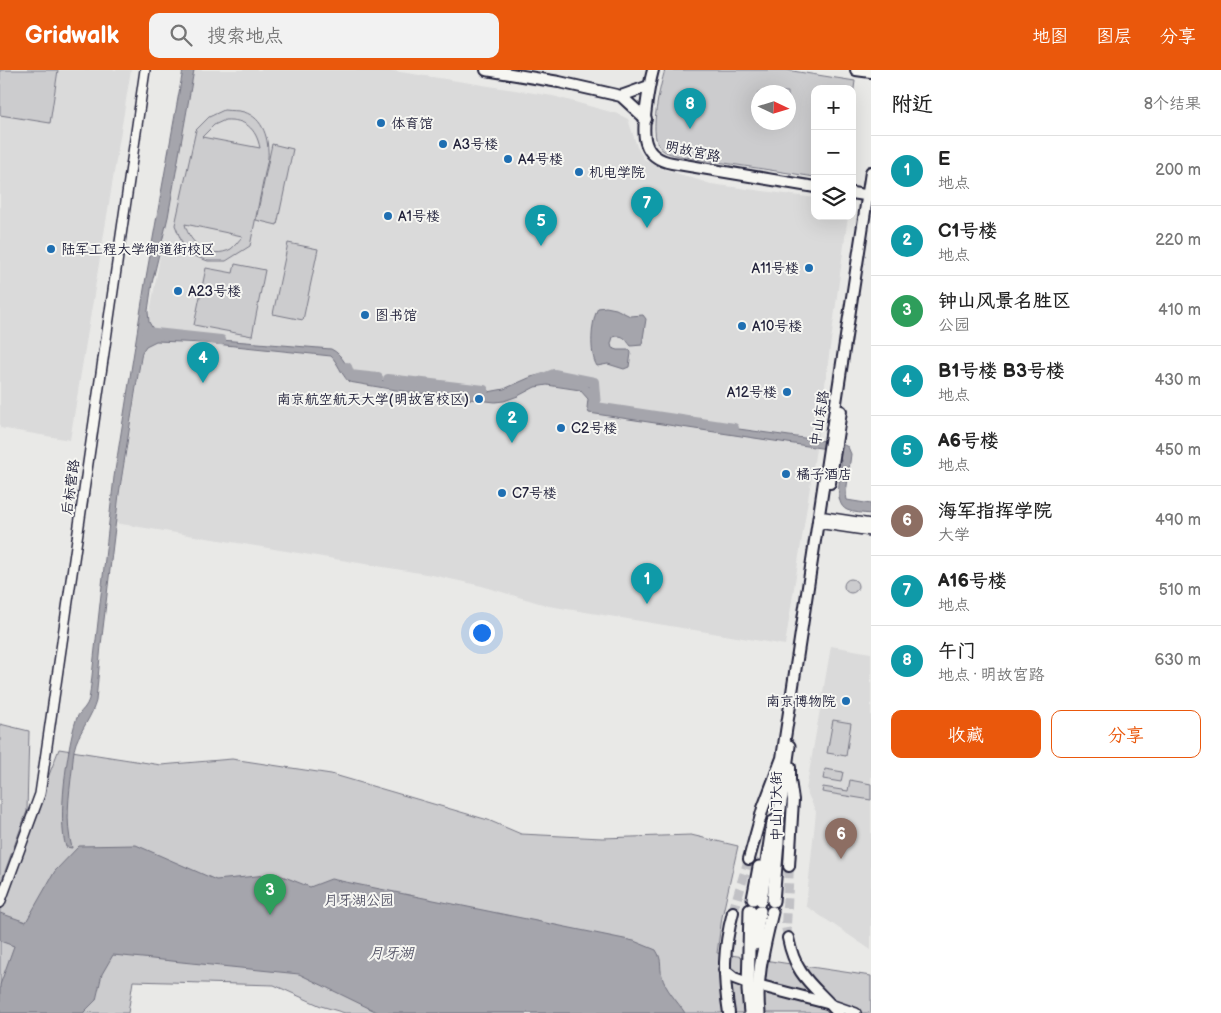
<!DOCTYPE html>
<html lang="zh">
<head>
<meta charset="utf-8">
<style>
	body { margin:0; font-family:"Balsamiq Sans","LXGW WenKai TC",sans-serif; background:#f2f2f2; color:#222 }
	.controls { position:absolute; right:15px; top:15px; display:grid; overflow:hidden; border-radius:10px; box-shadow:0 5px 20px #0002 }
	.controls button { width:45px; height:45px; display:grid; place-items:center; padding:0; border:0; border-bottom:1px solid #e0e0e0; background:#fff; color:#222; font:25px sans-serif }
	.compass { position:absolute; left:751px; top:15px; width:45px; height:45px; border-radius:50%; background:#fff; box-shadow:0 5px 20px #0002; rotate:94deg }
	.you { position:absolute; left:481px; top:562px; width:18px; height:18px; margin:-12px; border:4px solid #fff; border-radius:50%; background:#1a73e8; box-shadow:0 0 0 8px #1a73e833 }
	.badge { display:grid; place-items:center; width:32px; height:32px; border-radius:50%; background:#ea580c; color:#fff; font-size:16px; font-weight:700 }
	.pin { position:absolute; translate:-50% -41px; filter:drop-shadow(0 1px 2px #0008) }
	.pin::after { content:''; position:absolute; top:26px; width:18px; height:15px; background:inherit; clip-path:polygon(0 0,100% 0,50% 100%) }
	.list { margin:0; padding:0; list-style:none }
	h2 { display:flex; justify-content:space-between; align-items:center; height:65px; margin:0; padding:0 20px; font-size:21px }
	h2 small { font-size:16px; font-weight:400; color:#767676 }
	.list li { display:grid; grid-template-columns:32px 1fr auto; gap:15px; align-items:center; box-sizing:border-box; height:70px; padding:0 20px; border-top:1px solid #e0e0e0 }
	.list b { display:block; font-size:19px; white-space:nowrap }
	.list p { margin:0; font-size:16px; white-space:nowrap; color:#767676 }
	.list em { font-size:16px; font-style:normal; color:#767676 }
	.actions { display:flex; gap:10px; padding:15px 20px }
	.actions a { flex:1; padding:11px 0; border:1px solid #ea580c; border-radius:10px; text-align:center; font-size:18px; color:#ea580c }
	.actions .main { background:#ea580c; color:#fff }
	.icon { flex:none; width:28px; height:28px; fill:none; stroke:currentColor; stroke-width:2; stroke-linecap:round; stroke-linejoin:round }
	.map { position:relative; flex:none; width:871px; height:943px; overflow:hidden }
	header { display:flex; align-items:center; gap:30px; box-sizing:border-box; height:70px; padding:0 25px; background:#ea580c; color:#fff }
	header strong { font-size:24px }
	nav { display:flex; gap:28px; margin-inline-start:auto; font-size:18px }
	.search { width:350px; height:45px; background:#f2f2f2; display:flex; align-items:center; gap:12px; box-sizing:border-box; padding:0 18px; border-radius:10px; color:#767676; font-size:19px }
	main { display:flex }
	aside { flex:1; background:#fff }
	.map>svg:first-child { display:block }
	.built { fill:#dadada }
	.green { fill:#ccccce; stroke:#777784; fill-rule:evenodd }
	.water { fill:#a5a5ac; stroke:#71717f }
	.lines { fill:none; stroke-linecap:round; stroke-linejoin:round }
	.river { stroke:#a5a5ac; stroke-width:10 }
	.primary-tunnel { stroke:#c1c1c5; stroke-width:10; stroke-dasharray:10 5; stroke-linecap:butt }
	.tertiary-casing { stroke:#22223b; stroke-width:12 }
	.secondary-casing { stroke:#22223b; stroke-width:12 }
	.primary-casing { stroke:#22223b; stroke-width:14 }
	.trunk-casing { stroke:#22223b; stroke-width:15 }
	.tertiary { stroke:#f6f6f2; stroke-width:9 }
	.secondary { stroke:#f6f6f2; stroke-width:9 }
	.primary { stroke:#f6f6f2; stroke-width:10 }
	.trunk { stroke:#f6f6f2; stroke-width:11 }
	.poi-dot { fill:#1f6fb2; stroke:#f6f6f2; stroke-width:2 }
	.labels { text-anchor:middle; stroke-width:4; stroke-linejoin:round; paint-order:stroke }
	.poi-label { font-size:14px; fill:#22223b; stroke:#f6f6f2; text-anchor:start }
	.street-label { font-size:14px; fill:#22223b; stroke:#f6f6f2 }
	.park-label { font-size:14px; fill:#555567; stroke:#f6f6f2 }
	.water-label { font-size:15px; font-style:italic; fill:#565668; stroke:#f6f6f2 }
</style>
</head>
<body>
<header>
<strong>Gridwalk</strong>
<div class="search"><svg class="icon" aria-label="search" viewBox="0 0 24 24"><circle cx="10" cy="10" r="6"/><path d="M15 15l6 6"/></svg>搜索地点</div>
<nav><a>地图</a><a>图层</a><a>分享</a></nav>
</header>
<main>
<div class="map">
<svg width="871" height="943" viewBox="0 0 871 943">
	<rect width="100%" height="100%" fill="#e9e9e7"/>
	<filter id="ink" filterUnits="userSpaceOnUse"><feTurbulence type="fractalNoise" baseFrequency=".02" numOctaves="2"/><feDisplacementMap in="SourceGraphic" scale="10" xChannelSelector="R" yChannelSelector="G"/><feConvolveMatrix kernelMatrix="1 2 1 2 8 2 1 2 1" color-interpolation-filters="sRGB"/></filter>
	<g filter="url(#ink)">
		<g class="built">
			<polygon points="0,0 131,0 70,370 0,358"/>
			<polygon points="194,0 388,0 553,26 618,44 628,49 637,77 644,89 660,98 711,114 815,128 815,146 848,146 817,373 785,575 549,536 482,516 432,505 115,453 142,286"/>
			<polygon points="831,576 871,583 871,880 806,836 816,742 806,720"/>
		</g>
		<g class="green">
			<polygon points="0,0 58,0 50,53 0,45"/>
			<path d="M 665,0 L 786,0 L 855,11 L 852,33 L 852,19 L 815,19 L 815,107 L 679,86 C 672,84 663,83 659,76 C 649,62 660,16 665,0 ZM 758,22 L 788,22 L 788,52 L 758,52 Z"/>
			<path d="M 224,40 C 231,41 238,40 244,42 C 264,48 269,70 268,88 L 250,176 L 226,191 L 208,191 L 191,185 L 182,173 L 175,155 L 196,60 L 209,47 ZM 225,50 C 245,49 256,58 260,78 L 202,67 L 214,55 ZM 185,154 L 242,166 L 242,167 C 239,170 235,176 231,179 C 211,190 189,174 185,154 Z"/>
			<polygon points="272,74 293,79 277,155 256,150"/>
			<polygon points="288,173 318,179 303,250 273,244"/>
			<polygon points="235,194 265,200 252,266 194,255 206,198 233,203"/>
			<circle cx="851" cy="516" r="7"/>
			<polygon points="833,650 851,653 846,686 827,683"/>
			<polygon points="0,654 29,661 27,741 0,815"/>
			<polygon points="59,679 161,695 232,689 331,704 488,750 521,764 602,768 691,765 738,776 722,847 717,883 871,906 871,943 345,943 321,936 274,915 133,911 128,943 0,943 0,833"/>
			<polygon points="825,699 843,702 841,712 823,709"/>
			<polygon points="850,710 871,714 871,730 822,722 823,717 848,721"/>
		</g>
		<g class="water">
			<path d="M 183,0 L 194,0 L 168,147 L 152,213 L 148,241 L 149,252 L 153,259 L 160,265 L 331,279 C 344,285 346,299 356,307 L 464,321 L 488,322 L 504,319 L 531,307 L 539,305 L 560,307 L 583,311 L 591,318 L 596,336 L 659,348 L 840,373 L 848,377 L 851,384 L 846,424 L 847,430 L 871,434 L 871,444 C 863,443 854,443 847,440 C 832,433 842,403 841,390 L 836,383 L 827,379 L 589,343 L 587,338 L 588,329 L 580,320 L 547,315 L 535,317 L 518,326 L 504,331 L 495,332 L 408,322 L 349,312 C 341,304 338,293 331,286 L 206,273 L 156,271 L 146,276 L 142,282 L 137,311 L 119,424 L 101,575 L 96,631 C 92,646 82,658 76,673 C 73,681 73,691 72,700 C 69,726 65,752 72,778 L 66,777 C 57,750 67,678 76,650 C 78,643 84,640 87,634 C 90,629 90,621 91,615 L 114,407 L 145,213 Z"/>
			<path d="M 606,237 L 616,239 L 630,246 L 643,245 L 646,249 L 642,275 L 631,276 C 625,269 624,264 613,267 L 611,274 L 612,278 L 618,280 L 630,280 L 631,283 L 629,297 L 624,299 L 608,294 L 597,296 C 589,284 591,251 598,238 Z"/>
			<path d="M 136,775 L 216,810 L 277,804 L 310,817 L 331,809 L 634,871 L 656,880 C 663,891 659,895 662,906 C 664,918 678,932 685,943 L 379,943 L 299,904 L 113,885 L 102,904 L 96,930 L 83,943 L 0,943 L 0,915 L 14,876 L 0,871 L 0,843 L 26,852 L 55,801 L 79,776 Z"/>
		</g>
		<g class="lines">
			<g class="river">
				<polyline points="146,262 221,270"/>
				<polyline points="347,297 350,305 378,308"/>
				<polyline points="388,309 484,320"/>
				<polyline points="536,311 554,304 594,312 596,337 734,358"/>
			</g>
			<g class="primary-tunnel">
				<polyline points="733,842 749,789"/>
				<polyline points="788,868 786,856 789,796"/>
			</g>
			<defs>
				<g id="tertiary">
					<polyline points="818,449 824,454 871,461"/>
					<polyline points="818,449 825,447 871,454"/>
					<polyline points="830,934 856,943"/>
				</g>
				<polyline id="secondary" points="0,833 40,724 145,0"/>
				<g id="primary">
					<polyline points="486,0 559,12 621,26 646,49"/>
					<path d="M 653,0 C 649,15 641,59 646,73 C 650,86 661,91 672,93 L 815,117"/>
					<polyline points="856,0 871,2"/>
					<polyline points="621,26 649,16"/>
					<polyline points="852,123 871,126"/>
					<polyline points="830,413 841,341"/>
					<polyline points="749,789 763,738 782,688 871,102"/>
					<polyline points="789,796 793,730 790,710 790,697"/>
					<path d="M 788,868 C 796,908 814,915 838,943"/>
					<polyline points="724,900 734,908 745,912"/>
					<polyline points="761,916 827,933"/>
					<path d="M 729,943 C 723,905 723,880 733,842"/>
				</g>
				<g id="trunk">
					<polyline points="753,829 759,797"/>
					<polyline points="761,830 773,752"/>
					<polyline points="773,831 778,772 779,746 789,676"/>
					<polyline points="755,874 760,841"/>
					<polyline points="750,943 748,920 750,840"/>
					<path d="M 759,943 C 755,909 764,876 772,842"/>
				</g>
			</defs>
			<use href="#tertiary" class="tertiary-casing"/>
			<use href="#secondary" class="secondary-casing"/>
			<use href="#primary" class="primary-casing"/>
			<use href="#trunk" class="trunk-casing"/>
			<use href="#tertiary" class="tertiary"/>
			<use href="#secondary" class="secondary"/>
			<use href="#primary" class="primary"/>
			<use href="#trunk" class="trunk"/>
		</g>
	</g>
	<g class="poi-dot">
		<circle cx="381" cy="53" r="5"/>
		<circle cx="443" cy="74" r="5"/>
		<circle cx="508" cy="89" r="5"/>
		<circle cx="579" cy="102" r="5"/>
		<circle cx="388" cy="146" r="5"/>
		<circle cx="51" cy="179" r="5"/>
		<circle cx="809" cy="198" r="5"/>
		<circle cx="178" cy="221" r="5"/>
		<circle cx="365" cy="245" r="5"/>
		<circle cx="742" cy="256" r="5"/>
		<circle cx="787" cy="322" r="5"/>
		<circle cx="479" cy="329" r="5"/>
		<circle cx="561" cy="358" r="5"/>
		<circle cx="786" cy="404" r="5"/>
		<circle cx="502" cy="423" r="5"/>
		<circle cx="846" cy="631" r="5"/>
	</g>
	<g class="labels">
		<g class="poi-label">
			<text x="391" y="58">体育馆</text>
			<text x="453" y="79">A3号楼</text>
			<text x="518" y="94">A4号楼</text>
			<text x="589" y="107">机电学院</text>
			<text x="398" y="151">A1号楼</text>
			<text x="61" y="184">陆军工程大学御道街校区</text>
			<text x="799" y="203" text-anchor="end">A11号楼</text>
			<text x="188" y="226">A23号楼</text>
			<text x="375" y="250">图书馆</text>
			<text x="752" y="261">A10号楼</text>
			<text x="777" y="327" text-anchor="end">A12号楼</text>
			<text x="469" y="334" text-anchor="end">南京航空航天大学(明故宫校区)</text>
			<text x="571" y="363">C2号楼</text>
			<text x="796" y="409">橘子酒店</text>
			<text x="512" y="428">C7号楼</text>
			<text x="836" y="636" text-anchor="end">南京博物院</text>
		</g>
		<g class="street-label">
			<text transform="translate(693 81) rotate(12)" y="5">明故宫路</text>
			<text transform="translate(819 348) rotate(-81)" y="5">中山东路</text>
			<text transform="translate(70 417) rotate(-82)" y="5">后标营路</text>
			<text transform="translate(776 736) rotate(-90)" y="5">中山门大街</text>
		</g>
		<g class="park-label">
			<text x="359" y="835">月牙湖公园</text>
		</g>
		<g class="water-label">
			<text x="391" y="888">月牙湖</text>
		</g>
	</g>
</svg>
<div class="controls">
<button>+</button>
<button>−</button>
<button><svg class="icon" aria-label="layers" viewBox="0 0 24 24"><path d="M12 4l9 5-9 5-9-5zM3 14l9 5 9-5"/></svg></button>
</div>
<svg class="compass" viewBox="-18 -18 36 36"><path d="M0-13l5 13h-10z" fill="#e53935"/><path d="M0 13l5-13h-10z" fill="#767676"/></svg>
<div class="you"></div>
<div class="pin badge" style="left:647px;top:534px;background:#0f9aa8">1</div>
<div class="pin badge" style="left:512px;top:373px;background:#0f9aa8">2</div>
<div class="pin badge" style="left:270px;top:845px;background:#2e9e5b">3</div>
<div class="pin badge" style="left:203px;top:313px;background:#0f9aa8">4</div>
<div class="pin badge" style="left:541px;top:176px;background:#0f9aa8">5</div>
<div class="pin badge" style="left:841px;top:789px;background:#8d6e63">6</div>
<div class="pin badge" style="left:647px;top:158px;background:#0f9aa8">7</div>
<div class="pin badge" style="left:690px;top:59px;background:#0f9aa8">8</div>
</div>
<aside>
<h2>附近<small>8个结果</small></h2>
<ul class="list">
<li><span class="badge" style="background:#0f9aa8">1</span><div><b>E</b><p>地点</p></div><em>200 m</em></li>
<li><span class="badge" style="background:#0f9aa8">2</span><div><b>C1号楼</b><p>地点</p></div><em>220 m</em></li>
<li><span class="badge" style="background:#2e9e5b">3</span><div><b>钟山风景名胜区</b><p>公园</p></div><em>410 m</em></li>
<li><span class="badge" style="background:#0f9aa8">4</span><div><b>B1号楼 B3号楼</b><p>地点</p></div><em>430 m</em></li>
<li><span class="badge" style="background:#0f9aa8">5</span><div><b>A6号楼</b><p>地点</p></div><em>450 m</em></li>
<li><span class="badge" style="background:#8d6e63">6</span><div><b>海军指挥学院</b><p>大学</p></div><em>490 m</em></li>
<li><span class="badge" style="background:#0f9aa8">7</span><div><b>A16号楼</b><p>地点</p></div><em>510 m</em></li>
<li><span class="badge" style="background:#0f9aa8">8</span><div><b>午门</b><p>地点 · 明故宫路</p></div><em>630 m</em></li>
</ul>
<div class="actions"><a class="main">收藏</a><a>分享</a></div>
</aside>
</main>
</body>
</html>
